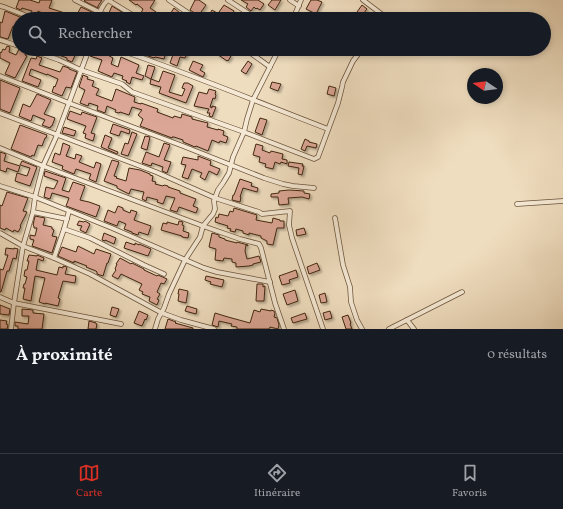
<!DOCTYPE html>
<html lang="fr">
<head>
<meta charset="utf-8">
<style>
	body { margin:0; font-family:Vollkorn,serif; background:#242831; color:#f1f3f6 }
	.compass { position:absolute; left:467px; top:68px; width:36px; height:36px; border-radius:50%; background:#171b24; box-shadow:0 2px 6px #0003; rotate:283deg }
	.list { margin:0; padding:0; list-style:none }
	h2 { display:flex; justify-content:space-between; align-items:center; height:52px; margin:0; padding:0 16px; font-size:17px }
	h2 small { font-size:13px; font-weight:400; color:#9ea1a6 }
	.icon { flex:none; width:22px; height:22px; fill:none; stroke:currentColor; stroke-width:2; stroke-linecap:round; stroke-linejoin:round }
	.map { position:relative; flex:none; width:563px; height:329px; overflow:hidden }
	.search { position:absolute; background:#171b24; box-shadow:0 2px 6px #0003; left:12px; right:12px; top:12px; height:44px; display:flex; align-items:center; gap:10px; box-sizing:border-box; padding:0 14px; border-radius:22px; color:#9ea1a6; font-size:15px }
	.sheet { height:124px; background:#171b24 }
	nav { display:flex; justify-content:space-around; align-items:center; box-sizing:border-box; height:56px; border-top:1px solid #363941; background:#171b24; font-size:11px; color:#9ea1a6 }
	nav a { display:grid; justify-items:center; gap:2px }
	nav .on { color:#d93025 }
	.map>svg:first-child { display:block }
	.building { fill:#dba695; stroke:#412710; filter:url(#shadow) }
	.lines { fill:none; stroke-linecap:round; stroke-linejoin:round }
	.minor-casing { stroke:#6c543c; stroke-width:5.5 }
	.minor { stroke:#f5e9d5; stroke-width:4 }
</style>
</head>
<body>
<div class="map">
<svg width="563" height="329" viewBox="0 0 563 329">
	<defs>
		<filter id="shadow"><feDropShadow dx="2" dy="2" stdDeviation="1" flood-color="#0004"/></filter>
	</defs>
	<rect width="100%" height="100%" fill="#efddbf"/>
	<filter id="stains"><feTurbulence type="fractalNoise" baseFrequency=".005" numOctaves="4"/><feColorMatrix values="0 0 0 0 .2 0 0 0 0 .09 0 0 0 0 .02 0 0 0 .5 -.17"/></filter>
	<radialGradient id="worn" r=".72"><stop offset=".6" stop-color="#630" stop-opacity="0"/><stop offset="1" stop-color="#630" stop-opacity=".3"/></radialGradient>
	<g class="building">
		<polygon points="19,0 30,0 39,3 40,0 52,0 49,8 68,14 75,18 81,7 96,14 95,18 92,17 91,19 50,19 51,17 38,11 36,16 31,14 32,11 22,8 21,10 16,8"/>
		<polygon points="85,0 102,0 98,6 98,8 84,1"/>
		<polygon points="129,0 155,0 150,8 156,12 155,14 166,19 142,19 142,17 140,15 143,9 137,4 136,5"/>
		<polygon points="195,0 199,0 206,5 201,12 208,17 212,10 217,13 214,19 200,19 199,16 190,10"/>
		<polygon points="241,0 258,0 264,4 260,10 257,8 256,9 254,7 251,11 246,7 248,4"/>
		<polygon points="272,0 281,0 275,10 268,5"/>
		<polygon points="311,0 317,0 322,2 316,14 306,9"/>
		<polygon points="224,5 234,11 233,13 235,15 234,16 239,19 223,19 225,16 219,12"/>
		<polygon points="362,5 367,9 363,14 362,13 358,19 352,19"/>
		<polygon points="112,6 125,14 123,19 105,19 102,17 104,12 108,15"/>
		<polygon points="174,8 180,13 176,19 167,19"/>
		<polygon points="5,11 25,19 19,19 19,29 13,26 8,39 0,37 0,22 2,23"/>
		<polygon points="7,46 10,47 9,52 16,55 19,49 25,49 26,52 25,55 27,56 15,78 5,74 10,63 0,58 0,52 1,53 3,49 5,50"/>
		<polygon points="39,49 50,49 54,50 54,49 78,49 72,62 67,60 67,58 59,55 59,56"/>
		<polygon points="92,49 96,49 105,52 104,53 113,58 111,64 118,67 121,57 139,65 136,73 144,76 142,80 132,77 130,84 126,82 127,81 122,79 123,76 114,73 112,77 98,71 102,60 90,56"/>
		<polygon points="139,49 167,49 164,59 155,57 154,58 137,52"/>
		<polygon points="175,49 186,49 185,53 187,54 185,58 180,57 177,66 170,63"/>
		<polygon points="221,49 225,51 224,51 231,56 228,61 227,60 227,61 217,54"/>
		<polygon points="37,56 42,58 39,65 60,72 63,66 69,68 69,69 77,72 71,88 66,87 62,96 52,92 54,86 55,87 58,79 47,74 47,75 31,69 29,75 41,80 38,87 22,81 31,58 36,59"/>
		<polygon points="193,61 203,65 200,70 205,73 203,77 189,70"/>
		<polygon points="248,61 252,64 246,74 241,71"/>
		<polygon points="148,65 155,67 151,79 145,76"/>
		<polygon points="163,71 175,75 169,92 182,96 185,89 182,88 184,83 188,83 193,86 186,103 159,93 161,87 150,84 151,79 159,82"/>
		<polygon points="83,75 88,77 87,79 94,81 92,86 99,89 96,95 112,101 116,89 135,97 134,102 141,104 141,103 158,109 157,112 173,118 174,116 181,118 182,114 192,117 192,119 208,123 207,127 218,130 218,129 224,131 223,135 228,137 226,143 220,141 219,143 212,140 208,151 196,146 195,147 188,144 183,142 183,140 174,137 172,137 172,138 140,126 143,119 138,115 142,110 139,109 132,107 129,115 120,112 119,113 115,112 116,110 107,106 105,113 97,110 98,106 89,103 88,106 80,103 85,90 79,87"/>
		<polygon points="0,80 20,88 10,113 0,109"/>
		<polygon points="272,82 281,84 278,91 270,88"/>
		<polygon points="329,86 336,88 334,96 327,94"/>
		<polygon points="209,89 216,91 215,94 216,95 215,99 213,98 210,107 212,108 212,106 216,107 212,117 209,116 210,113 207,113 209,109 194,106 199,92 207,94"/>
		<polygon points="37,94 51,100 44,114 55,118 52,126 51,126 50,128 42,125 45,120 33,115 31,121 19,116 23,104 30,107"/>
		<polygon points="70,111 81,115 82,112 97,117 91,133 95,134 93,141 85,138 86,134 83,133 86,126 67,119"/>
		<polygon points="260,118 267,120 262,135 255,132"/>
		<polygon points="113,124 130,130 129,134 121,131 119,136 110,133"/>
		<polygon points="20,125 47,135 46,138 45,138 42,146 38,145 34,156 32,155 31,157 11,149"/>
		<polygon points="64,127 76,131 74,136 62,133"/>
		<polygon points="132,132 137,134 128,156 121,154 125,143 128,144"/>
		<polygon points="105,135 112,138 108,148 118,152 117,154 101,147"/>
		<polygon points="145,136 150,137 147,150 141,148"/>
		<polygon points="305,139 309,141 309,142 317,144 316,148 307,146 305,151 301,149"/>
		<polygon points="63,143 70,146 66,156 75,159 76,154 82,156 79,162 94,168 96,162 101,164 96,182 89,179 91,174 76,169 74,174 62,169 63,166 52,162 55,153 60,155"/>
		<polygon points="164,143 170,145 164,160 171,162 167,173 162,171 163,167 152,163 151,166 142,163 146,152 159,157"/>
		<polygon points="256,144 263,146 262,150 270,153 271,151 283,154 282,159 287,160 287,164 281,162 280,164 275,162 273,169 265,167 266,164 259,162 260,157 253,155"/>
		<polygon points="0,152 6,154 4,161 20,166 18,172 7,168 6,172 0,170"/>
		<polygon points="198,156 211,161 210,165 220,169 217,175 209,171 205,180 200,177 202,173 192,169 188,179 182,177 186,165 181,164 183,157 198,160"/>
		<polygon points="112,160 119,162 114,176 117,177 116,178 126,181 129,168 140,170 150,174 150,175 153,176 152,181 156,182 155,184 163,186 164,185 168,186 168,187 180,191 180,193 196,199 193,206 198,208 196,213 179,207 177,212 170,210 175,198 166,196 163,204 157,202 158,200 147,197 146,201 142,199 144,192 131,189 129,194 117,188 117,186 104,181"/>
		<polygon points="22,161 37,167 30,186 15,181 17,173 27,176 30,168 20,165"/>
		<polygon points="289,162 303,164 302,166 304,166 302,175 298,174 299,168 288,166"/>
		<polygon points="45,171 66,178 62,190 69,192 73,182 85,186 80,200 89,202 100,206 96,217 66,206 69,198 66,197 52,193 50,199 44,197 46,187 54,189 58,181 44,176"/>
		<polygon points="240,179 252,183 251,186 258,188 257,192 243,188 240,197 241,197 240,202 232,200 233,195 234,195"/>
		<polygon points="289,190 304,191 304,193 310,194 309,199 302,197 288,198 289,204 279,205 278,197 271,197 271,194 279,193 279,191"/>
		<polygon points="7,192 28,198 23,211 27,212 20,226 21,227 18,232 14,230 13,232 6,228 5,230 0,228 0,205 2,206"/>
		<polygon points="118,206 123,208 123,210 130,213 131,210 137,212 134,220 151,226 148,235 139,232 138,235 132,233 132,232 124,229 126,224 119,221 117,226 104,221 108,210 115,213"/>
		<polygon points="234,208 257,215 256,220 272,223 273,218 280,220 280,221 284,221 284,228 277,228 273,245 267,244 267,241 261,238 261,236 249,233 249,235 243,233 243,231 236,229 235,232 230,231 231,229 227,228 228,226 215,222 216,217 218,218 219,214 228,216 230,211 233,212"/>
		<polygon points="35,216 45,218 43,225 52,227 52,229 54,230 52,236 57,237 52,253 32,246 34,240 30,239 30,235 35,236 37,228 34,228 34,226 33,225"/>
		<polygon points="79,221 84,222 85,221 90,224 86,233 80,230 82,226 77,225"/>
		<polygon points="179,221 183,222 182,225 184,226 183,231 189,233 188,238 182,237 182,236 161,230 163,223 167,224 167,222 178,225"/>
		<polygon points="304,228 306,234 297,236 296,230"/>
		<polygon points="104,233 116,238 114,244 105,240 105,241 102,240"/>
		<polygon points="212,233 219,235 219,237 225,239 225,240 237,243 237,242 248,245 248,246 246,245 245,251 247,259 259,256 261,262 253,264 253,265 249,266 236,267 236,263 232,262 232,259 224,258 223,261 215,260 216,249 209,247"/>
		<polygon points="126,242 135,245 135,243 139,245 139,244 151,249 148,256 124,248"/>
		<polygon points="78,246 94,254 96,249 111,254 108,263 107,263 103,276 97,274 97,272 96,271 86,267 87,266 74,261 74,263 58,256 62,247 76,252"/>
		<polygon points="6,248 14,249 14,248 18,249 16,259 13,258 9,271 7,271 1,292 0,292 0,269 3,270 8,255 5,255"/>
		<polygon points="29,255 37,256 37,255 44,258 43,261 38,259 36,270 57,275 59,267 63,268 63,266 67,267 65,274 76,276 75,283 63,281 58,298 60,299 58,306 45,303 45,304 39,302 45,278 35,276 31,301 23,299 25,288 23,288 24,284 25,284 27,277 24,276 25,270 27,270 29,261 27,261"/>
		<polygon points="120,258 131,264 132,263 144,269 144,270 157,276 158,275 167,279 164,284 161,283 157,292 160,294 157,299 159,300 157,305 149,301 150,297 142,294 143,292 139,290 142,284 140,283 121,274 118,279 112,276 116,270 115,269 117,264 116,264"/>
		<polygon points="317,263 320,270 309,274 307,267"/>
		<polygon points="296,270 298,277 289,280 290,283 282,285 279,276"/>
		<polygon points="206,276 224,280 222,287 210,284 211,282 205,280"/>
		<polygon points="257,284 263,284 263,287 265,286 264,301 256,301"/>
		<polygon points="179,289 188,291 186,303 178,301 179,294 178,294"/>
		<polygon points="295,290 298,301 287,305 283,294"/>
		<polygon points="325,293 327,302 321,303 319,295"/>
		<polygon points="0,305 10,309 9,315 0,314"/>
		<polygon points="187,306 197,309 196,314 185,311"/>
		<polygon points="112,307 119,309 116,317 110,315"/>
		<polygon points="22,309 33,310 33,313 44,314 42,329 18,329 18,326 15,326 15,322 28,324 29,316 22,316"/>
		<polygon points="261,309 271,311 271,310 274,311 275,313 274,317 277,318 279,325 278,329 270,327 269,329 237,329 237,327 231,326 232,324 219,321 218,327 212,325 215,313 228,317 250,323 254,310 260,312"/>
		<polygon points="139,311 148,315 146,320 145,319 142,326 134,323"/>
		<polygon points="330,311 332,318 325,320 323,313"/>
		<polygon points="305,313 307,319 293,323 291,318"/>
		<polygon points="348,315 351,323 350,324 352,329 346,329 342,317"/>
		<polygon points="168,319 176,322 175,323 193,328 193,329 165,329"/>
		<polygon points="0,320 7,321 6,324 8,325 7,329 0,329"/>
		<polygon points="89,321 96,323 96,324 97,324 96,329 88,329"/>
	</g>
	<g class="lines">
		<defs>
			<g id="minor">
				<polyline points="75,0 99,12"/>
				<polyline points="108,0 139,19"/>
				<polyline points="169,0 197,19"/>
				<polyline points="228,0 257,19"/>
				<polyline points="290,0 299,6"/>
				<polyline points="363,0 388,19"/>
				<polyline points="0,6 4,7 35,19"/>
				<path d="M 98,19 C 100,11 102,5 108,0"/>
				<polyline points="293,19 301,0"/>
				<polyline points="0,40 19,46"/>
				<polyline points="28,49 59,60 81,70 122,84 132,92 244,132 314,159 318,157 338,103 342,87 343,82 353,61 362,49"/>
				<path d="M 117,49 C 188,73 258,102 328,129"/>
				<polyline points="245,49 270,67"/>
				<polyline points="0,76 69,103 183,146 264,178 283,184 293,186 314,188"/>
				<polyline points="0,113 156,172 215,198 259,212 262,214 290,211 289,225 292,238 323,329"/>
				<polyline points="0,148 43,166 203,226 240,239 259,244 261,248 275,303 284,329"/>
				<polyline points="0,186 35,197 112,228 204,268 217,272 270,282"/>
				<polyline points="517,204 563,201"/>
				<polyline points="33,212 67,219"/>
				<polyline points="335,218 343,265 350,287 351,302 357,320 362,329"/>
				<polyline points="64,229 90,238 144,265 164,274"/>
				<polyline points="0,233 23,246 54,258 90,274 162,313 181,320 214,329"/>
				<polyline points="54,258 64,229 69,211"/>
				<polyline points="0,297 14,303 121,324"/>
				<polyline points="407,320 414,329"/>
				<polyline points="11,329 14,303 23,246 33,212 35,197 43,166 57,135 89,49"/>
				<polyline points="155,329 158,319 164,308 169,294 185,260 200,237 203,226 213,214 215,209 214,201 215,198 218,190 223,183 229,173 233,157 244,132 247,119 253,100 279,49"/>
				<polyline points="389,329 462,292"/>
			</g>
		</defs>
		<use href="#minor" class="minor-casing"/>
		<use href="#minor" class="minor"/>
	</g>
	<rect width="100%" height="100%" filter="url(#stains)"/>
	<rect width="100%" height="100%" fill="url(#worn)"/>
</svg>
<svg class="compass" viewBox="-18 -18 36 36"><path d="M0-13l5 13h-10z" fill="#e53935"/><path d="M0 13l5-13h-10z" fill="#9ea1a6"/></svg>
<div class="search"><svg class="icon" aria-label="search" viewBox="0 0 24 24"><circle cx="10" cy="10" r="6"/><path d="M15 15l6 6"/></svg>Rechercher</div>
</div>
<section class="sheet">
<h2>À proximité<small>0 résultats</small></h2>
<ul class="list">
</ul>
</section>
<nav>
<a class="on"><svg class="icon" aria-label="map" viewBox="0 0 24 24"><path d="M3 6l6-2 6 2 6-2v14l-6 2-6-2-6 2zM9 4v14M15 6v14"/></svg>Carte</a>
<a><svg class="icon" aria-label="directions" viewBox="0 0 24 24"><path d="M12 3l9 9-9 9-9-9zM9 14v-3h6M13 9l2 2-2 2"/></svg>Itinéraire</a>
<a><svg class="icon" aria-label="saved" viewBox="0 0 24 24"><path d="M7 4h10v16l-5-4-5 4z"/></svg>Favoris</a>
</nav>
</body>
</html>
